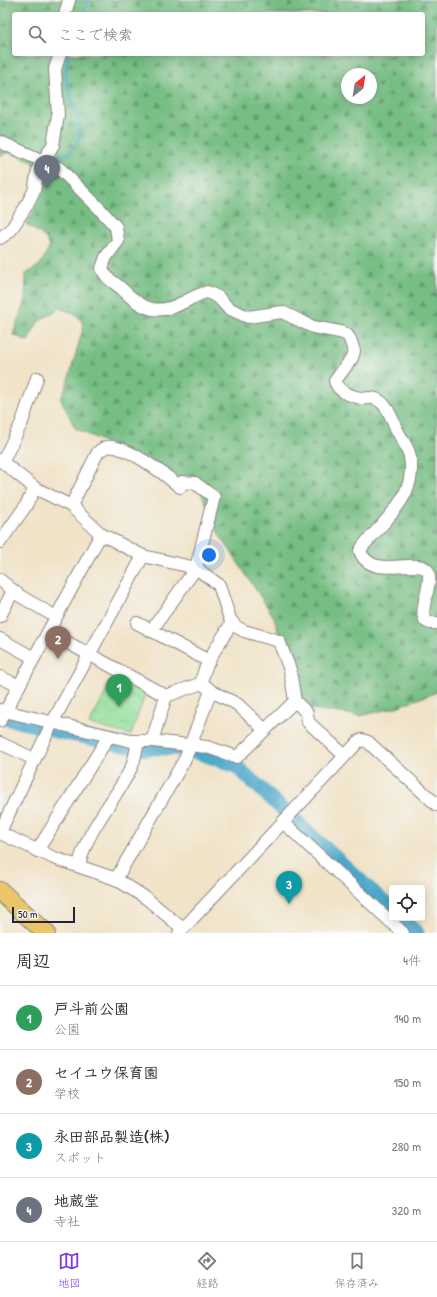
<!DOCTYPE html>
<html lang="ja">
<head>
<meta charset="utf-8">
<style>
	body { margin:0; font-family:"Patrick Hand","Klee One",sans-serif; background:#f7f7f7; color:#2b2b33 }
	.controls { position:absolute; right:12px; bottom:12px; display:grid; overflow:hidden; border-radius:4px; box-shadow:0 2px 10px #0003 }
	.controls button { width:36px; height:36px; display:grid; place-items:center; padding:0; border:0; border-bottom:1px solid #e1e1e2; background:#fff; color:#2b2b33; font:20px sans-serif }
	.compass { position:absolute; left:341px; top:68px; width:36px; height:36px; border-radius:50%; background:#fff; box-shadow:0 2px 10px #0003; rotate:30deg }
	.scale { position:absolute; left:12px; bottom:10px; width:63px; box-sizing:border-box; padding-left:4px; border:2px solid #22223b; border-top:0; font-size:11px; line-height:14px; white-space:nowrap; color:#22223b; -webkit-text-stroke:3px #f6f6f2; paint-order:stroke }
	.you { position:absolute; left:209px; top:555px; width:14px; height:14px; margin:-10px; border:3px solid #fff; border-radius:50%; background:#1a73e8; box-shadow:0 0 0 6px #1a73e833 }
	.badge { display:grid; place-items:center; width:26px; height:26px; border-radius:50%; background:#7c3aed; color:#fff; font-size:13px; font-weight:700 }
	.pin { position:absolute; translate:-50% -33px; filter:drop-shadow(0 1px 2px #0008) }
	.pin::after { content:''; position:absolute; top:21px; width:14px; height:12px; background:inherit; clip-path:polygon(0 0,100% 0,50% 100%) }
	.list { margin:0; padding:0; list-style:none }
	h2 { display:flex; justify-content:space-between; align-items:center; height:52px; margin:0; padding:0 16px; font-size:17px }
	h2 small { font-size:13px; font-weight:400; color:#7c7c81 }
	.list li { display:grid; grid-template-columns:26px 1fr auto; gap:12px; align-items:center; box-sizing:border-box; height:64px; padding:0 16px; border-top:1px solid #e1e1e2 }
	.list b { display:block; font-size:15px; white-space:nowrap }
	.list p { margin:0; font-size:13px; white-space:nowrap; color:#7c7c81 }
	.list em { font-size:13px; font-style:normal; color:#7c7c81 }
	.icon { flex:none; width:22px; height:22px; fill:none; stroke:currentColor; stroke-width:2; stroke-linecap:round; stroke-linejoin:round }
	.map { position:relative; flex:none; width:437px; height:933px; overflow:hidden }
	.search { position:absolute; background:#fff; box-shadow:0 2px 10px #0003; left:12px; right:12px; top:12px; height:44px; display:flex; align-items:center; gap:10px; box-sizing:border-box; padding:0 14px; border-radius:4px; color:#7c7c81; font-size:15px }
	.sheet { height:308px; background:#fff }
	nav { display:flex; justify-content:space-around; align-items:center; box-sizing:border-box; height:56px; border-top:1px solid #e1e1e2; background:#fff; font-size:11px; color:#7c7c81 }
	nav a { display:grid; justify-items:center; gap:2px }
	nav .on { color:#7c3aed }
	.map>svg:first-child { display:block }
	.forest { fill:url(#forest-firs); stroke:#4c7060; fill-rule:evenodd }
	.park { fill:url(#park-crowns); stroke:#5b816c }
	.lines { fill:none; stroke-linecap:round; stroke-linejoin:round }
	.stream { stroke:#4ba7c9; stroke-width:2.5 }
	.river { stroke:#4ba7c9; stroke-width:15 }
	.minor-casing { stroke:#8a8282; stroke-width:14 }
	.highway-casing { stroke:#8a8282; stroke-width:20 }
	.minor { stroke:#fff; stroke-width:12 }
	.highway { stroke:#eac669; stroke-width:18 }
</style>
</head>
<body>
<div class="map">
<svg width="437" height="933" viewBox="0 0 437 933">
	<defs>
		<pattern id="forest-firs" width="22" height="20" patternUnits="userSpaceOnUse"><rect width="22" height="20" fill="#77be84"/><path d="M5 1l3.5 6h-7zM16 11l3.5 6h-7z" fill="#619a6d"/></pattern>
		<pattern id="park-crowns" width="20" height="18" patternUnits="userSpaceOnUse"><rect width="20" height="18" fill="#94e09d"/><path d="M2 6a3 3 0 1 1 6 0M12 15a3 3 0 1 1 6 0" fill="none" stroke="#7fc088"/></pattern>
	</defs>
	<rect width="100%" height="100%" fill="#f6f6f2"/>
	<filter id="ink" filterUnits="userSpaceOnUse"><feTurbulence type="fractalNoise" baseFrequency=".025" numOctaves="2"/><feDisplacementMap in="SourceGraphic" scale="8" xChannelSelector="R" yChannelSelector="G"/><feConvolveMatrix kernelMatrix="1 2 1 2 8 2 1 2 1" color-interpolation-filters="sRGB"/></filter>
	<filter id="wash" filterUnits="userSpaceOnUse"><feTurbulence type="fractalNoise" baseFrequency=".012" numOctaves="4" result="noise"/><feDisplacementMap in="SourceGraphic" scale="16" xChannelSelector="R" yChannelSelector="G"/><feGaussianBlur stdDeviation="0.9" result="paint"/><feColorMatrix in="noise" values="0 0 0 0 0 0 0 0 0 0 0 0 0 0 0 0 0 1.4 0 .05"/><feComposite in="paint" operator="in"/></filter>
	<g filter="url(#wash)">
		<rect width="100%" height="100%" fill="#f1e3c8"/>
		<path class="forest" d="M 0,0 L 437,0 L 437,692 L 396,707 L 361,716 L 306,708 L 299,700 L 274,617 L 219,534 L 195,478 L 176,477 L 75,428 L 61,399 L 68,381 L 84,325 L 76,314 L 60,308 L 38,322 L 28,341 L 13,335 L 25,299 L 26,274 L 40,265 L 49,248 L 46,238 L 26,224 L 32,215 L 45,176 C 37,161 24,158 8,152 L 0,156 ZM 14,14 L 423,14 L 423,54 L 14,54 ZM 347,74 L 371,74 L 371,98 L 347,98 Z"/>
		<polygon class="park" points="116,673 147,689 131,735 89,724"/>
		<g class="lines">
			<g class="stream">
				<polyline points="84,14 87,0"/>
				<path d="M 51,159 C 56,157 63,156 68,153 C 94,137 69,99 66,78 C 65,70 67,62 69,54"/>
			</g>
			<g class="river">
				<polyline points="0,717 43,727"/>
				<path d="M 55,731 L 144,749 C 176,744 207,754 236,766 L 392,910"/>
				<polyline points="401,918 417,933"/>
			</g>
		</g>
	</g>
	<g filter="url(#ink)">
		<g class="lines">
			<defs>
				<g id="minor">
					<polyline points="65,14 69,0"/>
					<path d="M 0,142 L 59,168 L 97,206 L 116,227 L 118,241 L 106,257 L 102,268 C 106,280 115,282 123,290 C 143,310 158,316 184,302 C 192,298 199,294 207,292 L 218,297 L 228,308 L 248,317 L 282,312 L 313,327 L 340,332 L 347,335 L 350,339 L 354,351 L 352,358 L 335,381 C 338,392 351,396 361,398 C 366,399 372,397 376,399 C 387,403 392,419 396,428 C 400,437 406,444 409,453 C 420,493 386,519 363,546 L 360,551 C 371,581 417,557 427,570 C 437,583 407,626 437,623"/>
					<polyline points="0,238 10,231 25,208 34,191 38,169 53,145 58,115 55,69 60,54"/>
					<polyline points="0,460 35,488 71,506 101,534 143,556 196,568 219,585 230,619 235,626 244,631 279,641 290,670 295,701 307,713 308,722 344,755"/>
					<polyline points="3,461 22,422 37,378"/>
					<path d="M 71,506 L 98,452 C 100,451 103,448 106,447 C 124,443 166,475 180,487 L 182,482 L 195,483 L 214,497 L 196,568 L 151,631"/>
					<polyline points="0,542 25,507 35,488"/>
					<polyline points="0,580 20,596 56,617"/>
					<polyline points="0,616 13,591"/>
					<path d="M 232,622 C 224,637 201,667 202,683 L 211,691 L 237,704 L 264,729"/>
					<polyline points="137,623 209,661"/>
					<polyline points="48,632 166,696 202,683"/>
					<polyline points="0,639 34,658"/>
					<polyline points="0,677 19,686"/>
					<polyline points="0,710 131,741 152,741 207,747 237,757 295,701"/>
					<polyline points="0,721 101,534"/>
					<polyline points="152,741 166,696"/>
					<polyline points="0,743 34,759"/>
					<polyline points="283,822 403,933"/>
					<polyline points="0,832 52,723 143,556"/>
					<polyline points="0,833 54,858 116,879 146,898 183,929"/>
					<polyline points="37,851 109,736"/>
					<path d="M 79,865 C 87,829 115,801 131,768 C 135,760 136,750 138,742"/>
					<polyline points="116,879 185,759 211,691"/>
					<polyline points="179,933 359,741 362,740 368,742 437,805"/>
				</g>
				<polyline id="highway" points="0,891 46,933"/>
			</defs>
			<use href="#minor" class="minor-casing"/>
			<use href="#highway" class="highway-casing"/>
			<use href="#minor" class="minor"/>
			<use href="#highway" class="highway"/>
		</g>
	</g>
</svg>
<div class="controls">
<button><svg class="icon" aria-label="locate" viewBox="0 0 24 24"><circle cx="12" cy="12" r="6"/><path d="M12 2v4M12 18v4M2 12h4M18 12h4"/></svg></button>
</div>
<svg class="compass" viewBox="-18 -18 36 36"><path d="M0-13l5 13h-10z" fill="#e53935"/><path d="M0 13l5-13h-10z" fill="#7c7c81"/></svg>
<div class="scale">50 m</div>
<div class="you"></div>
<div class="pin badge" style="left:119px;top:707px;background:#2e9e5b">1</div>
<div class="pin badge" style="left:58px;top:659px;background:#8d6e63">2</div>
<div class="pin badge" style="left:289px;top:904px;background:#0f9aa8">3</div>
<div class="pin badge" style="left:47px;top:188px;background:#6b7280">4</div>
<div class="search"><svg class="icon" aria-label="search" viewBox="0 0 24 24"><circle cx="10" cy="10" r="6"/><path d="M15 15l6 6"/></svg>ここで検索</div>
</div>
<section class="sheet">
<h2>周辺<small>4件</small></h2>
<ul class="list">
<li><span class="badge" style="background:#2e9e5b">1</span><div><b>戸斗前公園</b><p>公園</p></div><em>140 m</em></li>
<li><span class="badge" style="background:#8d6e63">2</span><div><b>セイユウ保育園</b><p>学校</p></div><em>150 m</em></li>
<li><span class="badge" style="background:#0f9aa8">3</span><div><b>永田部品製造(株)</b><p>スポット</p></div><em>280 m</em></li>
<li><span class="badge" style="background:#6b7280">4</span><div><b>地蔵堂</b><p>寺社</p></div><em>320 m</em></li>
</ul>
</section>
<nav>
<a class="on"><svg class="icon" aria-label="map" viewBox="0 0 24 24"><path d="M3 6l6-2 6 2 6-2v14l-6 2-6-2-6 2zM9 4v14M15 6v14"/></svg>地図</a>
<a><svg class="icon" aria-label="directions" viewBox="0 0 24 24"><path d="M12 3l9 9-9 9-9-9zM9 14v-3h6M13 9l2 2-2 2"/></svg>経路</a>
<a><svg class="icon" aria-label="saved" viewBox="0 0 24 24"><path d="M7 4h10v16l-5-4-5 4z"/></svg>保存済み</a>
</nav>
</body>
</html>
